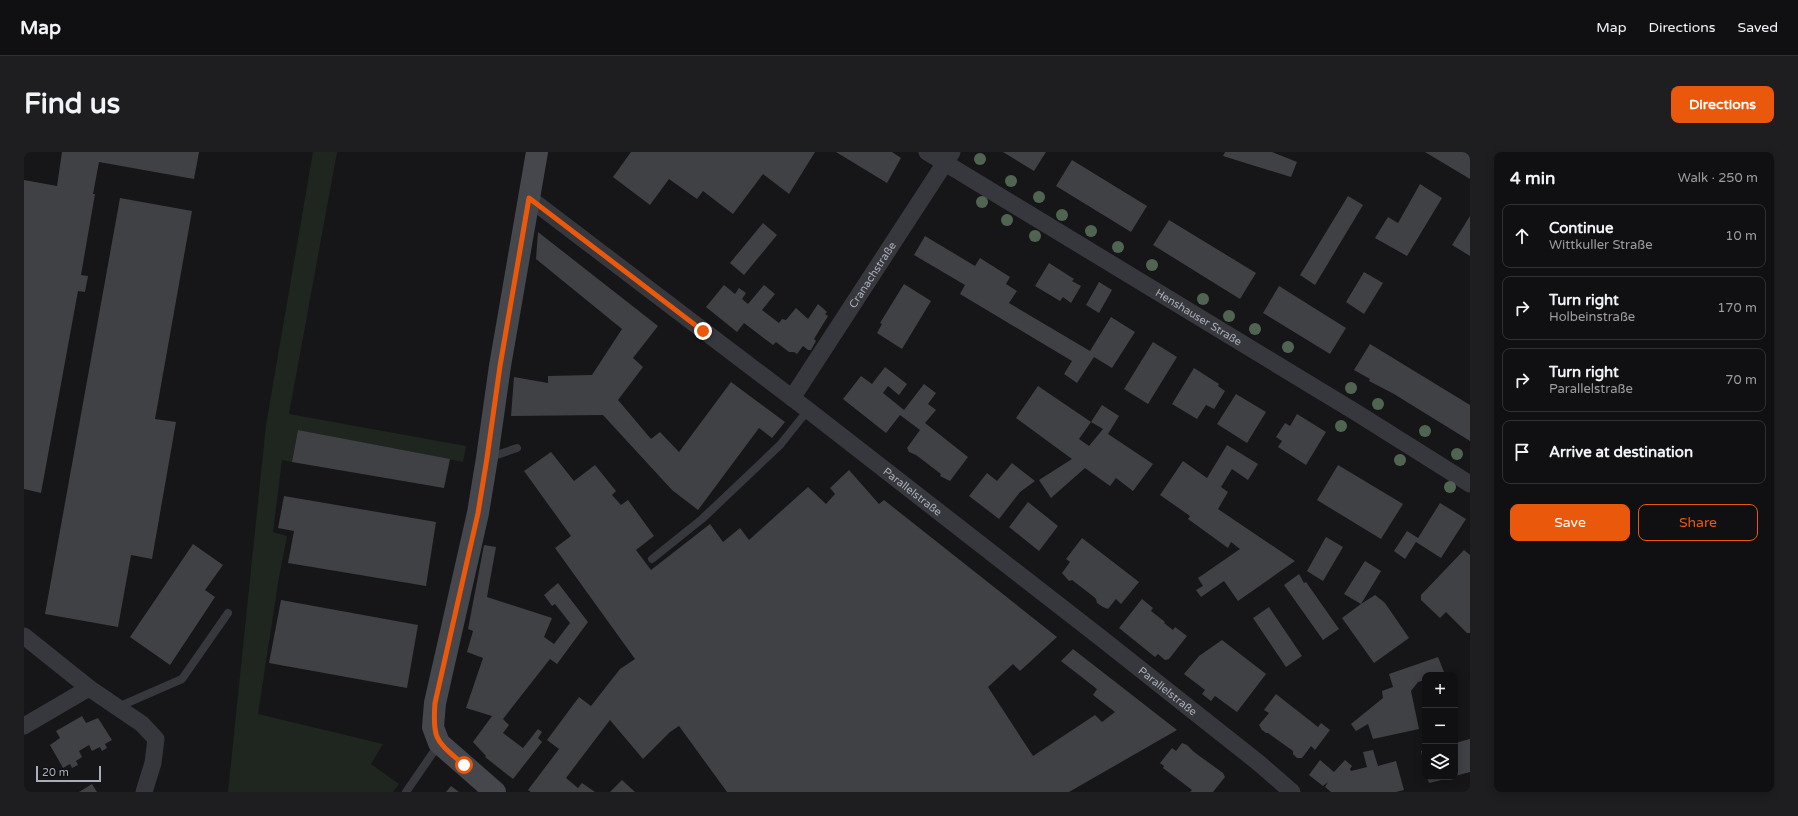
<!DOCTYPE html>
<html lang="en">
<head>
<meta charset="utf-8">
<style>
	body { margin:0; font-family:"Varela Round",sans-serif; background:#1e1e20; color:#f1f3f6 }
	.controls { position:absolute; right:12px; bottom:12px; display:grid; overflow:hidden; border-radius:8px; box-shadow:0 2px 10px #0003 }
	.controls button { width:36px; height:36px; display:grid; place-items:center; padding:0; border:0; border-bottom:1px solid #303032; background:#101012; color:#f1f3f6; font:20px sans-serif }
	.scale { position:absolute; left:12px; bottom:10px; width:65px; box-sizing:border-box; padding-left:4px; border:2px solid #a8adb8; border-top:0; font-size:11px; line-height:14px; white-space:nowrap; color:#a8adb8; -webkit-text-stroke:3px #111113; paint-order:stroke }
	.stop { position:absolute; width:12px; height:12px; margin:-9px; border:3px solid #ea580c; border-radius:50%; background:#fff }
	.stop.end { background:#ea580c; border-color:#fff; box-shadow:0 1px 4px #0008 }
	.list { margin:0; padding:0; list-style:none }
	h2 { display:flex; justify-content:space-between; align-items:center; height:52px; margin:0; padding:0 16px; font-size:17px }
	h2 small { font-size:13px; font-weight:400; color:#9c9d9f }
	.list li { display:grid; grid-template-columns:26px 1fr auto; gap:12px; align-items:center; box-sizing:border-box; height:64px; margin:0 8px 8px; padding:0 8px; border:1px solid #303032; border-radius:8px }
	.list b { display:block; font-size:15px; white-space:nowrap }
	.list p { margin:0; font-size:13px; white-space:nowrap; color:#9c9d9f }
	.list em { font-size:13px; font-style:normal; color:#9c9d9f }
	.actions { display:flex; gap:8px; padding:12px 16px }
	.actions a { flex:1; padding:9px 0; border:1px solid #ea580c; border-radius:8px; text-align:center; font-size:14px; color:#ea580c }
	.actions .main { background:#ea580c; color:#fff }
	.icon { flex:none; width:22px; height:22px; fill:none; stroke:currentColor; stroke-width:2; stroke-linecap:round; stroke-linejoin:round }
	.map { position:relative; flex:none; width:1446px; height:640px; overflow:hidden; border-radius:8px }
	header { display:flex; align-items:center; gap:24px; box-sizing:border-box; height:56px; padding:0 20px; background:#101012; border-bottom:1px solid #303032 }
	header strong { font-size:19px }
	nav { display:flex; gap:22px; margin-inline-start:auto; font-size:14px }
	.intro { display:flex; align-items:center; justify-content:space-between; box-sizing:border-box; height:96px; padding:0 24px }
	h1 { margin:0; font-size:28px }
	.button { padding:10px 18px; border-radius:8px; background:#ea580c; color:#fff; font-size:14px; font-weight:700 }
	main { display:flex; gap:24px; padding:0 24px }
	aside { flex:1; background:#101012; border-radius:8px; box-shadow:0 2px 10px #0003 }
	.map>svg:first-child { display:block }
	.green { fill:#1e261f }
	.building { fill:#404145 }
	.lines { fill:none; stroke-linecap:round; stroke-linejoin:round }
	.lane { stroke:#37383d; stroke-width:8 }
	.street { stroke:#37383d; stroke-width:17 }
	.secondary { stroke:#45474d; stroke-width:22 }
	.tree { fill:#506452 }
	.route { stroke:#ea580c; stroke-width:5 }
	.labels { text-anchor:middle; stroke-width:3.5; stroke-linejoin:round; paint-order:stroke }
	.street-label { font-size:11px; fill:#a8adb8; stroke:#111113 }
</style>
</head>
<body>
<header>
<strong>Map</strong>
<nav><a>Map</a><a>Directions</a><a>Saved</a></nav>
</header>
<div class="intro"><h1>Find us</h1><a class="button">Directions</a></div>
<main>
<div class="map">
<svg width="1446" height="640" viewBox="0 0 1446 640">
	<rect width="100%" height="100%" fill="#161618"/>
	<polygon class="green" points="289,0 313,0 265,262 442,294 439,310 274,278 268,310 258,308 249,380 263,384 254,431 234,562 359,592 347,612 375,632 369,640 204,640 242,273"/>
	<g class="building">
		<polygon points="38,0 175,0 170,27 75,10 69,42 71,42 57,123 64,124 61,140 54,139 17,341 0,337 0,28 33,34"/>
		<polygon points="607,0 791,0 765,42 739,22 709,62 679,39 673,47 645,27 626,53 589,25"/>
		<polygon points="812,0 868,0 877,6 863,31"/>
		<polygon points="979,0 1022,0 1010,19"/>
		<polygon points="1201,0 1248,0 1273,10 1267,25 1199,4"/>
		<polygon points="1401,0 1446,0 1446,27"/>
		<polygon points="1048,8 1123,54 1107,80 1032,34"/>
		<polygon points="1396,32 1418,46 1383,104 1351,86 1364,65 1374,71"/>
		<polygon points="1324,44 1339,53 1291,133 1276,123"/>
		<polygon points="96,46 168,59 131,267 152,270 128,407 107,403 94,475 21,462"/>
		<polygon points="1446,64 1446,104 1428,93"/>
		<polygon points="1145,68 1232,121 1216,147 1129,93"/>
		<polygon points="739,71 753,83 720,123 706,111"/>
		<polygon points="514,80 634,174 609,206 619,215 594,248 627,287 636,280 655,300 707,230 761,270 748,286 735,276 674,358 648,338 579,263 487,264 490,225 524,231 524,224 568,223 598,177 512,107"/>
		<polygon points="901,84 951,114 956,106 986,125 982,132 993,139 985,151 1066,199 1087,165 1111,180 1088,216 1070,205 1053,231 1040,222 1048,209 936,142 941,133 890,103"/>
		<polygon points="1025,111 1050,127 1048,129 1057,134 1047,151 1039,145 1036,149 1011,134"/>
		<polygon points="1340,120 1359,131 1340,162 1322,150"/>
		<polygon points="1075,130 1088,138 1075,161 1062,153"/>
		<polygon points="880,132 907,149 878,197 853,181 858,172 856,171"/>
		<polygon points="700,133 711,142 715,136 722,141 718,147 724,152 740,133 751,142 738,158 755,171 758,167 762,168 772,156 784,167 794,152 803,160 801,162 804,164 790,187 792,189 787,198 784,198 779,194 773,202 770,200 765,200 752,190 749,193 720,171 713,180 682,155"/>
		<polygon points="1255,134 1322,176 1306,202 1239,161"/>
		<polygon points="1129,190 1153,205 1124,252 1100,237"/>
		<polygon points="1346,192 1446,253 1446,289 1370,242 1345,229 1346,227 1330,218"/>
		<polygon points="861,215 883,232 875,243 864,234 859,241 880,258 900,232 912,241 904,252 912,258 901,271 944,305 926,329 916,324 917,322 892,303 885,300 883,296 896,278 876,263 862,281 819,247 837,224 848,232"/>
		<polygon points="1170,216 1195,232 1194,234 1201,239 1190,257 1182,253 1173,267 1148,252"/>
		<polygon points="1014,234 1067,270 1055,287 1065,294 1079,277 1067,270 1078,253 1095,264 1084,282 1129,312 1109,339 1092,326 1086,334 1061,316 1027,346 1015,328 1048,307 992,266"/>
		<polygon points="1212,242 1242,260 1223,291 1193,272"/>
		<polygon points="1273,262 1302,280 1282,313 1254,295 1258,289 1252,285 1261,271 1266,274"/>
		<polygon points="274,278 426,307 420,336 268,310"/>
		<polygon points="1203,293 1234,312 1224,328 1208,317 1197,335 1204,340 1194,357 1271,409 1214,449 1200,429 1177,445 1172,438 1179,434 1174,426 1216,397 1207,390 1204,396 1164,367 1166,364 1136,343 1159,309 1183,326"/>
		<polygon points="527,300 550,329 571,313 592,339 588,343 597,353 604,348 630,384 612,398 627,418 686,372 699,390 716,376 725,388 784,335 802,352 811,342 806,336 825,318 855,352 860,348 1033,485 996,519 989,512 964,535 1009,604 1071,563 1078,570 1091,560 1069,543 1073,537 1037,509 1049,497 1153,578 1045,640 703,640 655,574 646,580 619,607 586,568 542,626 554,636 558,631 571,640 507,640 504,638 535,597 523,588 555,545 567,554 596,517 611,507 531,396 547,384 500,319"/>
		<polygon points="988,311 1011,329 996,340 975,367 945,344 963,321 973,329"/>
		<polygon points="1314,313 1379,352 1357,387 1293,348"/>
		<polygon points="260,344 412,370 402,434 264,411 270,379 254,376"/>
		<polygon points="1004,350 1034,374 1015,399 985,375"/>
		<polygon points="1416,351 1442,367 1417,406 1392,390 1381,407 1370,399 1383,379 1394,386"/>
		<polygon points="1302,385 1319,395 1299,429 1283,419"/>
		<polygon points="1058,386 1115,430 1097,452 1092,447 1084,457 1079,455 1073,451 1072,447 1070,445 1048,428 1045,429 1038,421 1046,410 1042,407"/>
		<polygon points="169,392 199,413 181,438 191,445 146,513 106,485"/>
		<polygon points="460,393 472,395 463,445 528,466 520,485 530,492 546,471 531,452 528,454 520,443 534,431 564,470 533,512 526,507 479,567 485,573 479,581 499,596 514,577 518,580 514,586 518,590 489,627 461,605 462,604 449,590 468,564 442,556 459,506 443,500 449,479 444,477"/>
		<polygon points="1440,398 1446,403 1446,481 1443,481 1422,460 1416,466 1397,448 1397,443"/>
		<polygon points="1341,409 1357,419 1337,452 1351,443 1361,451 1385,486 1350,511 1318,466 1337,452 1320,442"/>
		<polygon points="1275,422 1280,431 1282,430 1315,477 1299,488 1260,433"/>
		<polygon points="1118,447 1129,456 1127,459 1141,470 1140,471 1149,478 1151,475 1163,484 1145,507 1141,508 1134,502 1131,505 1095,476"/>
		<polygon points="257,448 394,473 383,536 245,511"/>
		<polygon points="1245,455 1278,504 1262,515 1229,466"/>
		<polygon points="1198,488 1242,522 1213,560 1191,544 1187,549 1178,542 1181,538 1160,522 1175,504"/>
		<polygon points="1414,505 1420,520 1413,523 1401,523 1401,528 1394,530 1387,539 1395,577 1349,587 1344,572 1332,579 1327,572 1359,546 1358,539 1369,535 1365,522"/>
		<polygon points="1252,542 1294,575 1297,571 1306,578 1291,598 1287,594 1278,606 1273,606 1269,602 1269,599 1244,581 1242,581 1238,578 1235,573 1245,561 1240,558"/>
		<polygon points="58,564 62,571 74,566 88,588 81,592 83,596 78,599 76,595 68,599 65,593 55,599 58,605 52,609 54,613 48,616 46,612 39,616 26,593 36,586 32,579"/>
		<polygon points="1446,587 1446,620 1431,624 1431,591"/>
		<polygon points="1158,591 1163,593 1170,600 1199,621 1201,625 1189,640 1166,640 1168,638 1139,616 1140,614 1136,611 1148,596 1152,599"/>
		<polygon points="1349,598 1354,614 1372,609 1380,638 1372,640 1307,640 1301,635 1304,630 1299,634 1285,623 1296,608 1310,620 1321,608 1328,614 1326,617 1327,619 1343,615 1339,600"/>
		<polygon points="1401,598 1401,614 1400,614 1397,599"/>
		<polygon points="1403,625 1426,625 1426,626 1405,631"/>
		<polygon points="598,628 611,640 586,640"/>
		<polygon points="68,632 73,640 55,640"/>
		<polygon points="427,634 435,640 422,640"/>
	</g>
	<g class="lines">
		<g class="lane">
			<polyline points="464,306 493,296"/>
			<polyline points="628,407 678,367 756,293 784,258"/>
			<polyline points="94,555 158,527 204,461"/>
			<polyline points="382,640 415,592"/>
		</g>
		<g class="street">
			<path id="s1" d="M 903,0 L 1333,261 L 1446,332"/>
			<path id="s2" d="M 505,46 L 784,258 L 1077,486 L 1236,612 L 1268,640"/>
			<path id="s3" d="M 768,246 L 928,0"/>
			<polyline points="0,484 65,536 118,572 132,587 129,611 120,640"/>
			<polyline points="0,574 65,536"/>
		</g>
		<polyline class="secondary" points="471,640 415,591 409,575 411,551 454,361 463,306 476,214 513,0"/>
	</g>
	<g class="tree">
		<circle cx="956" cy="7" r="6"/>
		<circle cx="987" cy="29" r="6"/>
		<circle cx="1015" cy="45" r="6"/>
		<circle cx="958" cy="50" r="6"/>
		<circle cx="1038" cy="63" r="6"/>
		<circle cx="983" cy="68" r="6"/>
		<circle cx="1067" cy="79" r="6"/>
		<circle cx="1011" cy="84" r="6"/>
		<circle cx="1094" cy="95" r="6"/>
		<circle cx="1128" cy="113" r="6"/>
		<circle cx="1179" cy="147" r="6"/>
		<circle cx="1205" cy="164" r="6"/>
		<circle cx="1231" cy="177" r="6"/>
		<circle cx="1264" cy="195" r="6"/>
		<circle cx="1327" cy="236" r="6"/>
		<circle cx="1354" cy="252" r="6"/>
		<circle cx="1317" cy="274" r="6"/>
		<circle cx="1401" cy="279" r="6"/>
		<circle cx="1433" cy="302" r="6"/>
		<circle cx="1376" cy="308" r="6"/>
		<circle cx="1426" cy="335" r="6"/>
	</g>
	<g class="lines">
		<path class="route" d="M 440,613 C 413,589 408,589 411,551 L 454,361 L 463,306 L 476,214 L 505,46 L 679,179"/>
	</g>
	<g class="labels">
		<g class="street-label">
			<text dy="4" stroke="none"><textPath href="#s3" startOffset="147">Cranachstraße</textPath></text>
			<text dy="4" stroke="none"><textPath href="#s1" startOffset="318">Henshauser Straße</textPath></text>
			<text dy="4" stroke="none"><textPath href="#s2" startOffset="483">Parallelstraße</textPath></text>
			<text dy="4" stroke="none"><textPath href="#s2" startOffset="807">Parallelstraße</textPath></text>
		</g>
	</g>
</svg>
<div class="controls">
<button>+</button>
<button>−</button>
<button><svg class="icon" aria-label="layers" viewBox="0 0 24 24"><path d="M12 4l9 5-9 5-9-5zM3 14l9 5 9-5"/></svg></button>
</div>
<div class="scale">20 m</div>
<div class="stop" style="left:440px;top:613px"></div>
<div class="stop end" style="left:679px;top:179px"></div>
</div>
<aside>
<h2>4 min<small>Walk · 250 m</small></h2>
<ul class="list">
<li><svg class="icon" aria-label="ahead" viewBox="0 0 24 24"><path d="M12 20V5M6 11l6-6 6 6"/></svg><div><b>Continue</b><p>Wittkuller Straße</p></div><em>10 m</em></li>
<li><svg class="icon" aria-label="right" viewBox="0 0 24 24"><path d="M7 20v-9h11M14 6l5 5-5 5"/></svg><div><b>Turn right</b><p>Holbeinstraße</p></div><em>170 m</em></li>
<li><svg class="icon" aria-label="right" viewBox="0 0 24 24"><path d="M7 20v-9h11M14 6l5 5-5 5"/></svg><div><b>Turn right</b><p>Parallelstraße</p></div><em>70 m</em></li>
<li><svg class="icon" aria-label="arrive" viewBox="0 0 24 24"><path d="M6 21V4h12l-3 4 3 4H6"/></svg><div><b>Arrive at destination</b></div></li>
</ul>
<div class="actions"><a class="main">Save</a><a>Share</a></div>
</aside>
</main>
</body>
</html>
